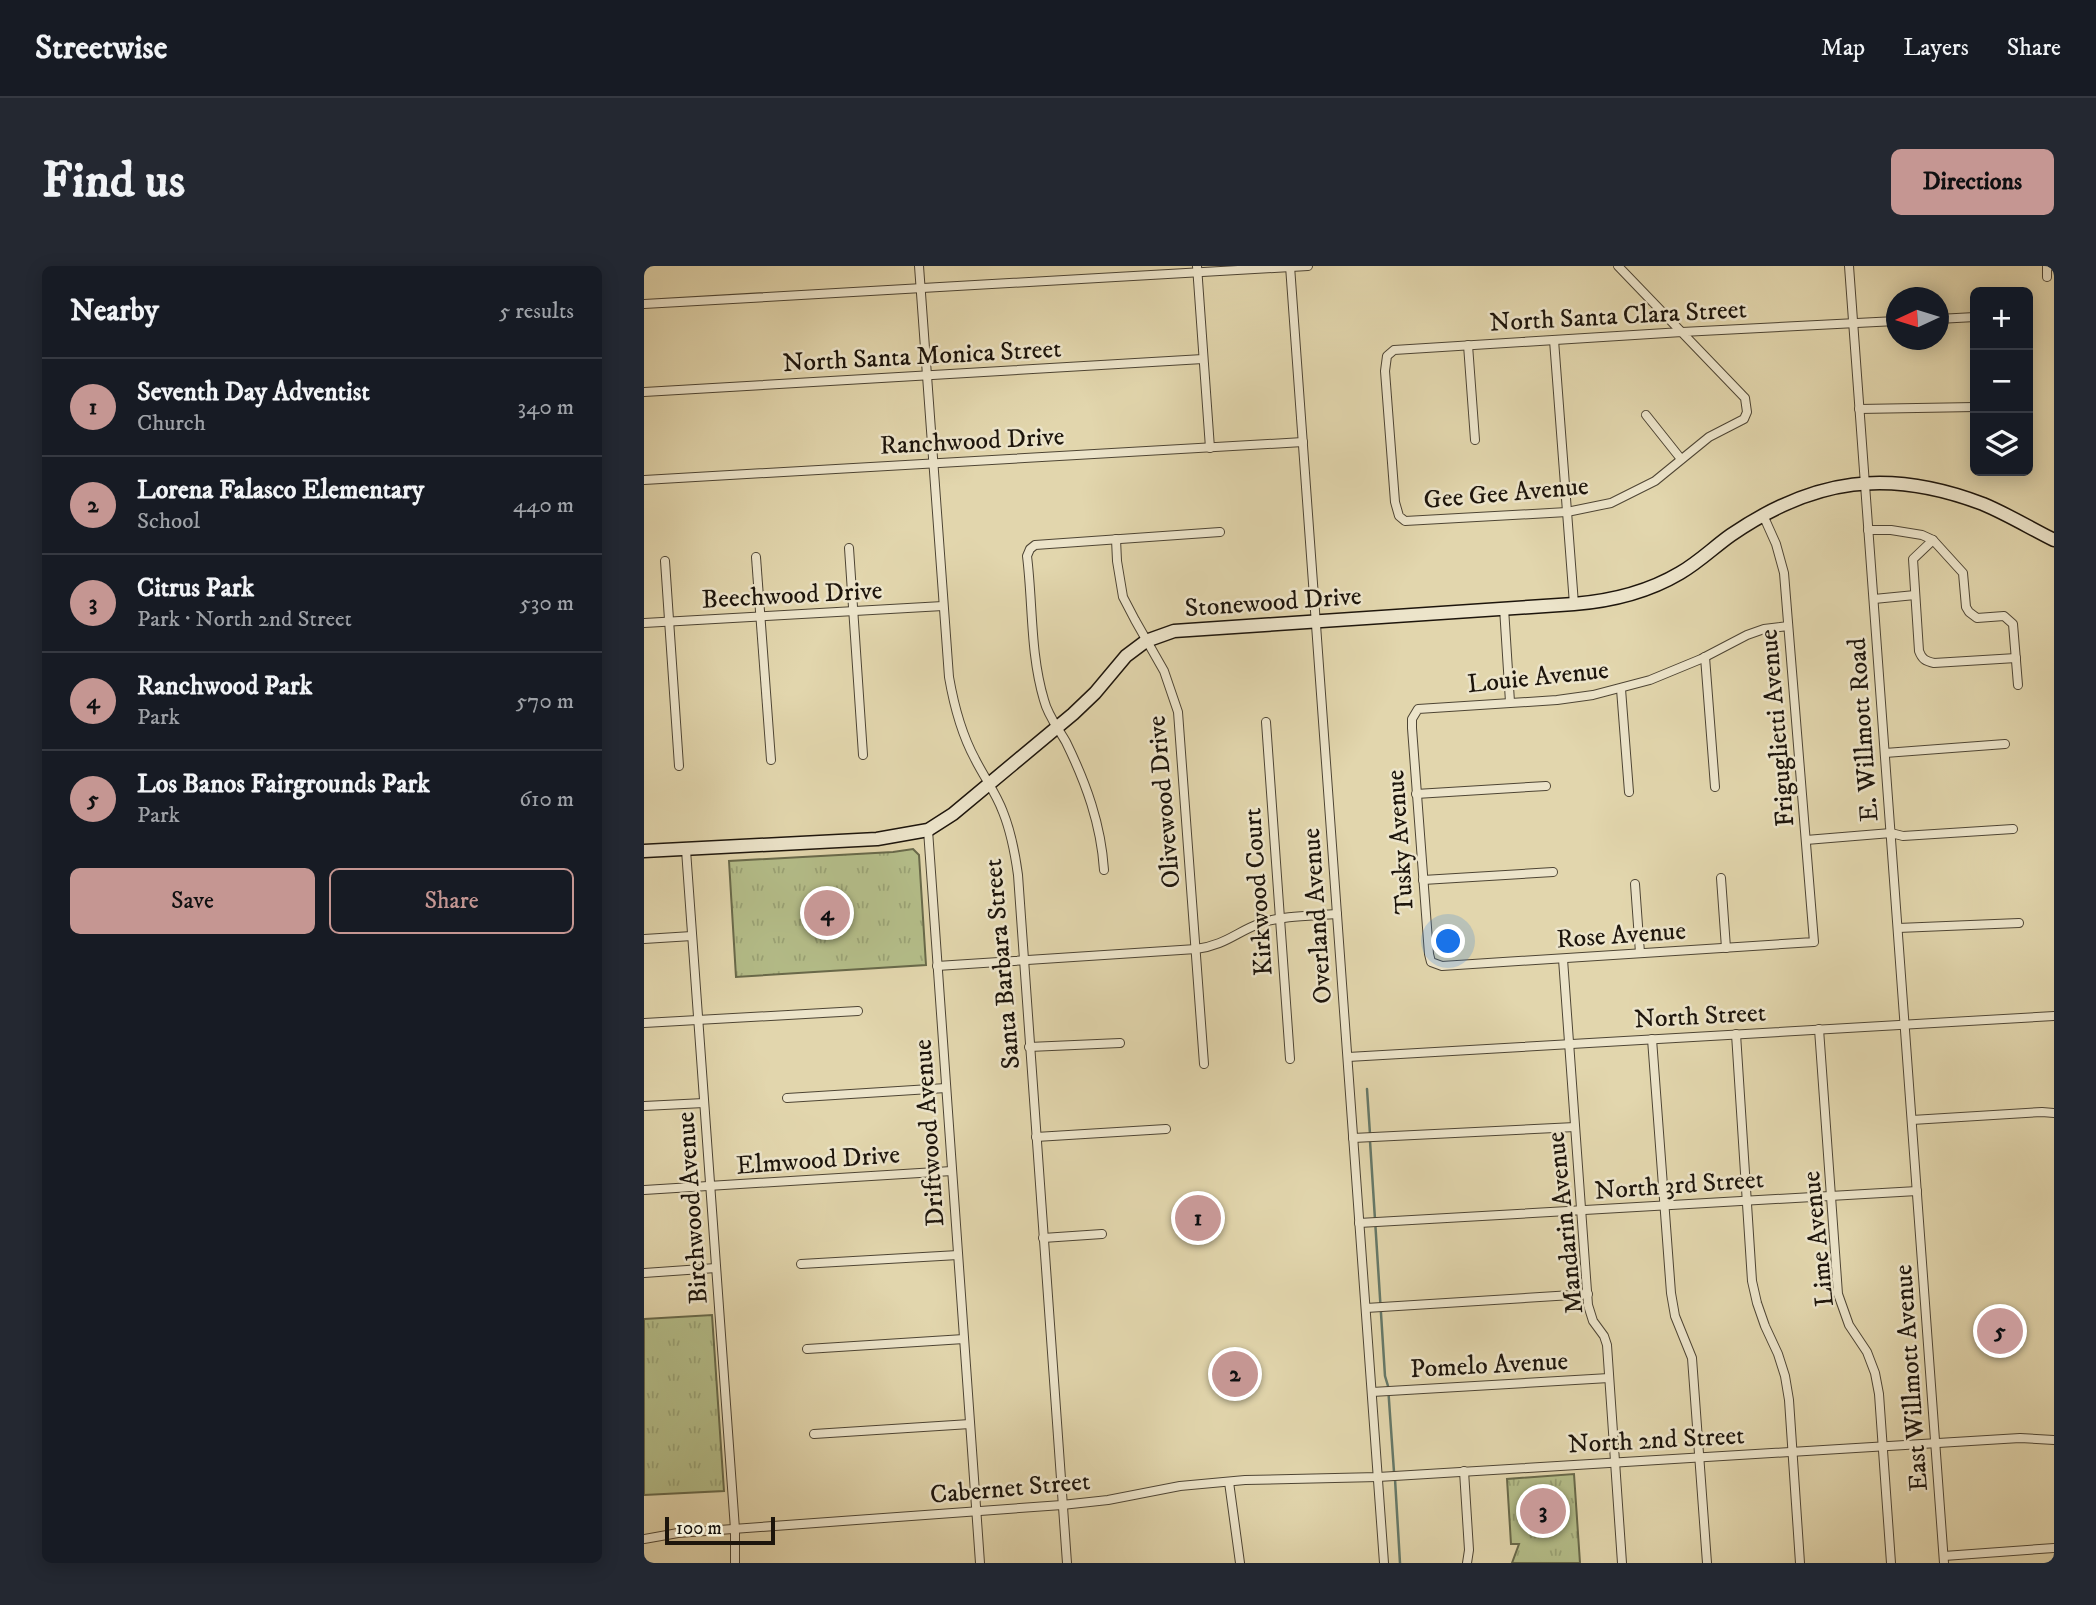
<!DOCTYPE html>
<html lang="en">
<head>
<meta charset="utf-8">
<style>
	body { margin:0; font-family:"IM FELL DW Pica",serif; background:#242831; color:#f1f3f6 }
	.controls { position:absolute; right:21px; top:21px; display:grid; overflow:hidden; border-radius:10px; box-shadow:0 4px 18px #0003 }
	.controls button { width:63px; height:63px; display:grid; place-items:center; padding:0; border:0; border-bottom:2px solid #363941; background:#171b24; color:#f1f3f6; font:35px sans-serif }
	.compass { position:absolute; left:1242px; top:21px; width:63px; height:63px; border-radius:50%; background:#171b24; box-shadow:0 4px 18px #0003; rotate:266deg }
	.scale { position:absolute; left:21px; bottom:18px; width:110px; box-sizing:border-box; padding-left:7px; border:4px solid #1d150c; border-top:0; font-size:19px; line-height:24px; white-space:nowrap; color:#1d150c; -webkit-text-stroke:5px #ece4ca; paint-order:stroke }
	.you { position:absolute; left:805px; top:676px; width:24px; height:24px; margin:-18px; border:5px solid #fff; border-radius:50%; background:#1a73e8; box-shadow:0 0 0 10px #1a73e833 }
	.badge { display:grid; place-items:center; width:46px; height:46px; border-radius:50%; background:#c59692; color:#111; font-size:23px; font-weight:700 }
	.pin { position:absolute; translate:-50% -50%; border:4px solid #fff; box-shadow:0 2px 7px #0006 }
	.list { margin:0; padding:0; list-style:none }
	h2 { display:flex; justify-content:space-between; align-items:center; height:91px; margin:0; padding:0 28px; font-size:30px }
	h2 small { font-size:23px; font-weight:400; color:#9ea1a6 }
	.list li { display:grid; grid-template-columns:46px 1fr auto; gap:21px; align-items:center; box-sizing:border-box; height:98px; padding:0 28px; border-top:2px solid #363941 }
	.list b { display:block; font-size:26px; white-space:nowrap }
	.list p { margin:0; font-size:23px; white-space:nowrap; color:#9ea1a6 }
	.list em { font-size:23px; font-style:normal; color:#9ea1a6 }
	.actions { display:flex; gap:14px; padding:21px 28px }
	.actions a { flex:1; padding:16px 0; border:2px solid #c59692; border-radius:10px; text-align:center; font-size:24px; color:#c59692 }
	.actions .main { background:#c59692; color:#111 }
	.icon { flex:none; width:38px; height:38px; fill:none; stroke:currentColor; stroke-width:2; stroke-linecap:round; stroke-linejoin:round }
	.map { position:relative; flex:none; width:1410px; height:1297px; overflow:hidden; border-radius:10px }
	header { display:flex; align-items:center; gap:42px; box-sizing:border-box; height:98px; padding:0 35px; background:#171b24; border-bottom:2px solid #363941 }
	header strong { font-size:33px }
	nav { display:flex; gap:38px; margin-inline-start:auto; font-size:24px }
	.intro { display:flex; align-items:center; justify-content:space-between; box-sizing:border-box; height:168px; padding:0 42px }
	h1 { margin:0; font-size:49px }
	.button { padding:18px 32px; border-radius:10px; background:#c59692; color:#111; font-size:24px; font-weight:700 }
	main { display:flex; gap:42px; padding:0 42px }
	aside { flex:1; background:#171b24; border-radius:10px; box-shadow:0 4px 18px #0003 }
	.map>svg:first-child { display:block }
	.park { fill:url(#park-tufts); stroke:#68694a; stroke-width:2 }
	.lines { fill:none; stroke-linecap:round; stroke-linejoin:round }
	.stream { stroke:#657868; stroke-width:2.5 }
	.street-casing { stroke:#4e4534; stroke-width:10 }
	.secondary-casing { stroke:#1d150c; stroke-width:15 }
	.street { stroke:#ece4ca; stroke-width:8 }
	.secondary { stroke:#ece4ca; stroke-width:12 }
	.labels { text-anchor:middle; stroke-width:5; stroke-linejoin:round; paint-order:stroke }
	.street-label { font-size:26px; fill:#1d150c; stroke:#ece4ca }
</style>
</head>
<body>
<header>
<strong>Streetwise</strong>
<nav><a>Map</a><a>Layers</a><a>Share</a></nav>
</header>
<div class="intro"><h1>Find us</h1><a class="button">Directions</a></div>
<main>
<aside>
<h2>Nearby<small>5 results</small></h2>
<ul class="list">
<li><span class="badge">1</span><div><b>Seventh Day Adventist</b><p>Church</p></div><em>340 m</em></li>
<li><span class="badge">2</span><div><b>Lorena Falasco Elementary</b><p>School</p></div><em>440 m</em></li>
<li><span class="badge">3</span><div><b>Citrus Park</b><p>Park · North 2nd Street</p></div><em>530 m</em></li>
<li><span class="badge">4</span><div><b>Ranchwood Park</b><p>Park</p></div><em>570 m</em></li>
<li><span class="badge">5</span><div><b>Los Banos Fairgrounds Park</b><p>Park</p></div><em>610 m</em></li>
</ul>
<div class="actions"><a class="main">Save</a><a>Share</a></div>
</aside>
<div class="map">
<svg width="1410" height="1297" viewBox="0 0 1410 1297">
	<defs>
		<pattern id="park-tufts" width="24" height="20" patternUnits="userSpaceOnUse" patternTransform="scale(1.75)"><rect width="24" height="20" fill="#b4bd89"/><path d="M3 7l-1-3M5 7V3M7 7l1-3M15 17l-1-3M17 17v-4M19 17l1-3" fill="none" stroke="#9aa275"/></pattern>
	</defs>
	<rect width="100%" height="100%" fill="#e2d6ad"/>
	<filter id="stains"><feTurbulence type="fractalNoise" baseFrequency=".00286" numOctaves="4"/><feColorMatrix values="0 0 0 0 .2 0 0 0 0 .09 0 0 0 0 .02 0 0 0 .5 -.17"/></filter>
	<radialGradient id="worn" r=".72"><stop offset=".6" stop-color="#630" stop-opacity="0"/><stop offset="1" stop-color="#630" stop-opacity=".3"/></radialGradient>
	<g class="park">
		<polygon points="269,583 275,589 282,699 92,711 85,595 249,586"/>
		<polygon points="68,1049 80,1225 0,1229 0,1053"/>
		<polygon points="930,1208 936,1297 868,1297 875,1278 867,1278 863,1213"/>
	</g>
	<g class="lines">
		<g class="stream">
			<polyline points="723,823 726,868"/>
			<polyline points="726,875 741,1110 744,1120 750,1206"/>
			<polyline points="751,1213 756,1297"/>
		</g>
		<defs>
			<g id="street">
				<path d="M 275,0 L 305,411 C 310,440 317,467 331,493 C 340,511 352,527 359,546 C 367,566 371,587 374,609 L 423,1297"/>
				<polyline points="553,0 566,182"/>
				<polyline points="646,0 740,1297"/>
				<polyline points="974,0 1101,132 1103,146 1100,153 1065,171 1011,215 967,237 923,246 761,255 755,250 751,236 741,105 743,90 750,84 1038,66 1252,55"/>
				<polyline points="1205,0 1300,1297"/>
				<polyline points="1403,0 1403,11"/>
				<polyline points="0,38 664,0"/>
				<polyline points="1294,53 1331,51"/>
				<polyline points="910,74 930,338"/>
				<polyline points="824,79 831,174"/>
				<polyline points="0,126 559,93"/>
				<polyline points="1215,143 1331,141"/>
				<polyline points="1002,149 1037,193"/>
				<polyline points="0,214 659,176"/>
				<polyline points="1119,249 1132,278 1140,307 1170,676 798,700 787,696 785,688 768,462 768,453 774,443 913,434 949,429 1006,414 1057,393 1103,369 1120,363 1144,360"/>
				<polyline points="1224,264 1247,264 1278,269 1289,274 1319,307 1322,341 1325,346 1333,352 1360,350 1369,358 1374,419"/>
				<polyline points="472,273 473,295 479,331 491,354 520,405 534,446 560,798"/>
				<path d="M 1289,274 L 1269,293 L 1275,385 C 1278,393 1281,395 1290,397 L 1372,392"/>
				<polyline points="205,282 219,489"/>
				<polyline points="112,291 127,494"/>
				<polyline points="21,295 35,500"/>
				<polyline points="1230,333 1271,329"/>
				<polyline points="860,342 866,436"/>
				<polyline points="0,357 299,340"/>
				<polyline points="1061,391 1071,521"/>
				<polyline points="977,423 985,526"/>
				<polyline points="622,456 646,793"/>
				<polyline points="1241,487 1361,478"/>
				<polyline points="772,528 902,520"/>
				<polyline points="284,564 336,1297"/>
				<polyline points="1162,574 1247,567 1259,570 1369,563"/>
				<polyline points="42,584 91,1263 91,1297"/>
				<path d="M 460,604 C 457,558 442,517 422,476 C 414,462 404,450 400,434 C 386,387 389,338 383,290 L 386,283 L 391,279 L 576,266"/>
				<polyline points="1077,612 1082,682"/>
				<polyline points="779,614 909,606"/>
				<polyline points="991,618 996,687"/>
				<polyline points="1254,662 1375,657"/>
				<polyline points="0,673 48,670"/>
				<polyline points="919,693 944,1039 949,1055 960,1070 963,1079 978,1297"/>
				<path d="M 293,700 L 552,683 C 582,679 592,666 617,657 C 641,649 668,650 693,648"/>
				<polyline points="0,757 214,745"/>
				<polyline points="1175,763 1194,1028 1205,1059 1223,1086 1231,1107 1235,1128 1247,1297"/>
				<polyline points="1092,768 1108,1015 1113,1037 1121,1060 1134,1088 1141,1110 1145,1134 1156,1297"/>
				<polyline points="1008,773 1027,1027 1031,1050 1048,1092 1063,1297"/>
				<polyline points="385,781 476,777"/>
				<polyline points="704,791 1410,750"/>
				<polyline points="143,832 302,822"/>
				<polyline points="0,840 60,837"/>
				<polyline points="1268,854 1398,846 1410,847"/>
				<polyline points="392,871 522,863"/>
				<polyline points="709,872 931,861"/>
				<polyline points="0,924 308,905"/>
				<polyline points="715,957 1273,925"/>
				<polyline points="399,972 458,968"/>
				<polyline points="157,998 314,989"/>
				<polyline points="0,1007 72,1002"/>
				<polyline points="722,1042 944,1028"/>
				<polyline points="163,1083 320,1073"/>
				<polyline points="728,1126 965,1112"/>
				<polyline points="170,1168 326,1158"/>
				<polyline points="820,1205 825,1284 823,1297"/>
				<polyline points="585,1216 596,1297"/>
				<polyline points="0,1273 34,1267 418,1239 464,1234 536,1220 601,1214 734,1211 1376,1172 1410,1174"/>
				<polyline points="1300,1290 1410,1282"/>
			</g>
			<path id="secondary" d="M 0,585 L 233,573 L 284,564 L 309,548 L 429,448 L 451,427 L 482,390 L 502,375 L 530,365 L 930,338 C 967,335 1004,326 1036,307 C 1055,296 1070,281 1087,269 C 1170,212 1245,202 1339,238 C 1363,248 1386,262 1410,274"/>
		</defs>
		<use href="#street" class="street-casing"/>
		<use href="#secondary" class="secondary-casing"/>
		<use href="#street" class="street"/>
		<use href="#secondary" class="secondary"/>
	</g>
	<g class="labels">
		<g class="street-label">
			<text transform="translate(974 49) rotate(-3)" y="9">North Santa Clara Street</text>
			<text transform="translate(278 89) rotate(-3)" y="9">North Santa Monica Street</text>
			<text transform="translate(328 174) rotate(-3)" y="9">Ranchwood Drive</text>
			<text transform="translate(862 226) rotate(-5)" y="9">Gee Gee Avenue</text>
			<text transform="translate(148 328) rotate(-3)" y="9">Beechwood Drive</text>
			<text transform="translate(629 335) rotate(-4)" y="9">Stonewood Drive</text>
			<text transform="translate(894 410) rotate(-6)" y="9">Louie Avenue</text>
			<text transform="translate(1132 462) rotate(-95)" y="9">Friguglietti Avenue</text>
			<text transform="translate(1218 464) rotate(-94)" y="9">E. Willmott Road</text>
			<text transform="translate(519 536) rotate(-95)" y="9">Olivewood Drive</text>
			<text transform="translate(755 576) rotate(-94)" y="9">Tusky Avenue</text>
			<text transform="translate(613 626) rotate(-94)" y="9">Kirkwood Court</text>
			<text transform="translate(672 650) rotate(-94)" y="9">Overland Avenue</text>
			<text transform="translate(977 668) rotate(-4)" y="9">Rose Avenue</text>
			<text transform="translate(357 698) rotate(-95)" y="9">Santa Barbara Street</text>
			<text transform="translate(1056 749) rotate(-3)" y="9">North Street</text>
			<text transform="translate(284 867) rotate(-94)" y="9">Driftwood Avenue</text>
			<text transform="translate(174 893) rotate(-4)" y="9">Elmwood Drive</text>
			<text transform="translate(1035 918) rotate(-4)" y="9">North 3rd Street</text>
			<text transform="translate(47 942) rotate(-94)" y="9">Birchwood Avenue</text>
			<text transform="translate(920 957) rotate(-96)" y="9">Mandarin Avenue</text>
			<text transform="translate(1173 973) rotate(-96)" y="9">Lime Avenue</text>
			<text transform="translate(845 1098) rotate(-3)" y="9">Pomelo Avenue</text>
			<text transform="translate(1266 1112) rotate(-94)" y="9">East Willmott Avenue</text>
			<text transform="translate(1012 1173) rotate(-3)" y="9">North 2nd Street</text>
			<text transform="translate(366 1221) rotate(-5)" y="9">Cabernet Street</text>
		</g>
	</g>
	<rect width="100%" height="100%" filter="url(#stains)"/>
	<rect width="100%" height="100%" fill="url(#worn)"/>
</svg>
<div class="controls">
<button>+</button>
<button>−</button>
<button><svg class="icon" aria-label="layers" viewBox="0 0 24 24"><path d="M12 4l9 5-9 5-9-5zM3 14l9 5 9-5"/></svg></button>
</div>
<svg class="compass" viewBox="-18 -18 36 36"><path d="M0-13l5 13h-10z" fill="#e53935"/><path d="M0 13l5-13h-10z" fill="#9ea1a6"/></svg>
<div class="scale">100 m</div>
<div class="you"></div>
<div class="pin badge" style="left:554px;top:952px">1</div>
<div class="pin badge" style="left:591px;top:1108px">2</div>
<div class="pin badge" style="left:899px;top:1245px">3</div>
<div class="pin badge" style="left:183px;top:647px">4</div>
<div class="pin badge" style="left:1356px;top:1065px">5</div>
</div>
</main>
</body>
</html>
